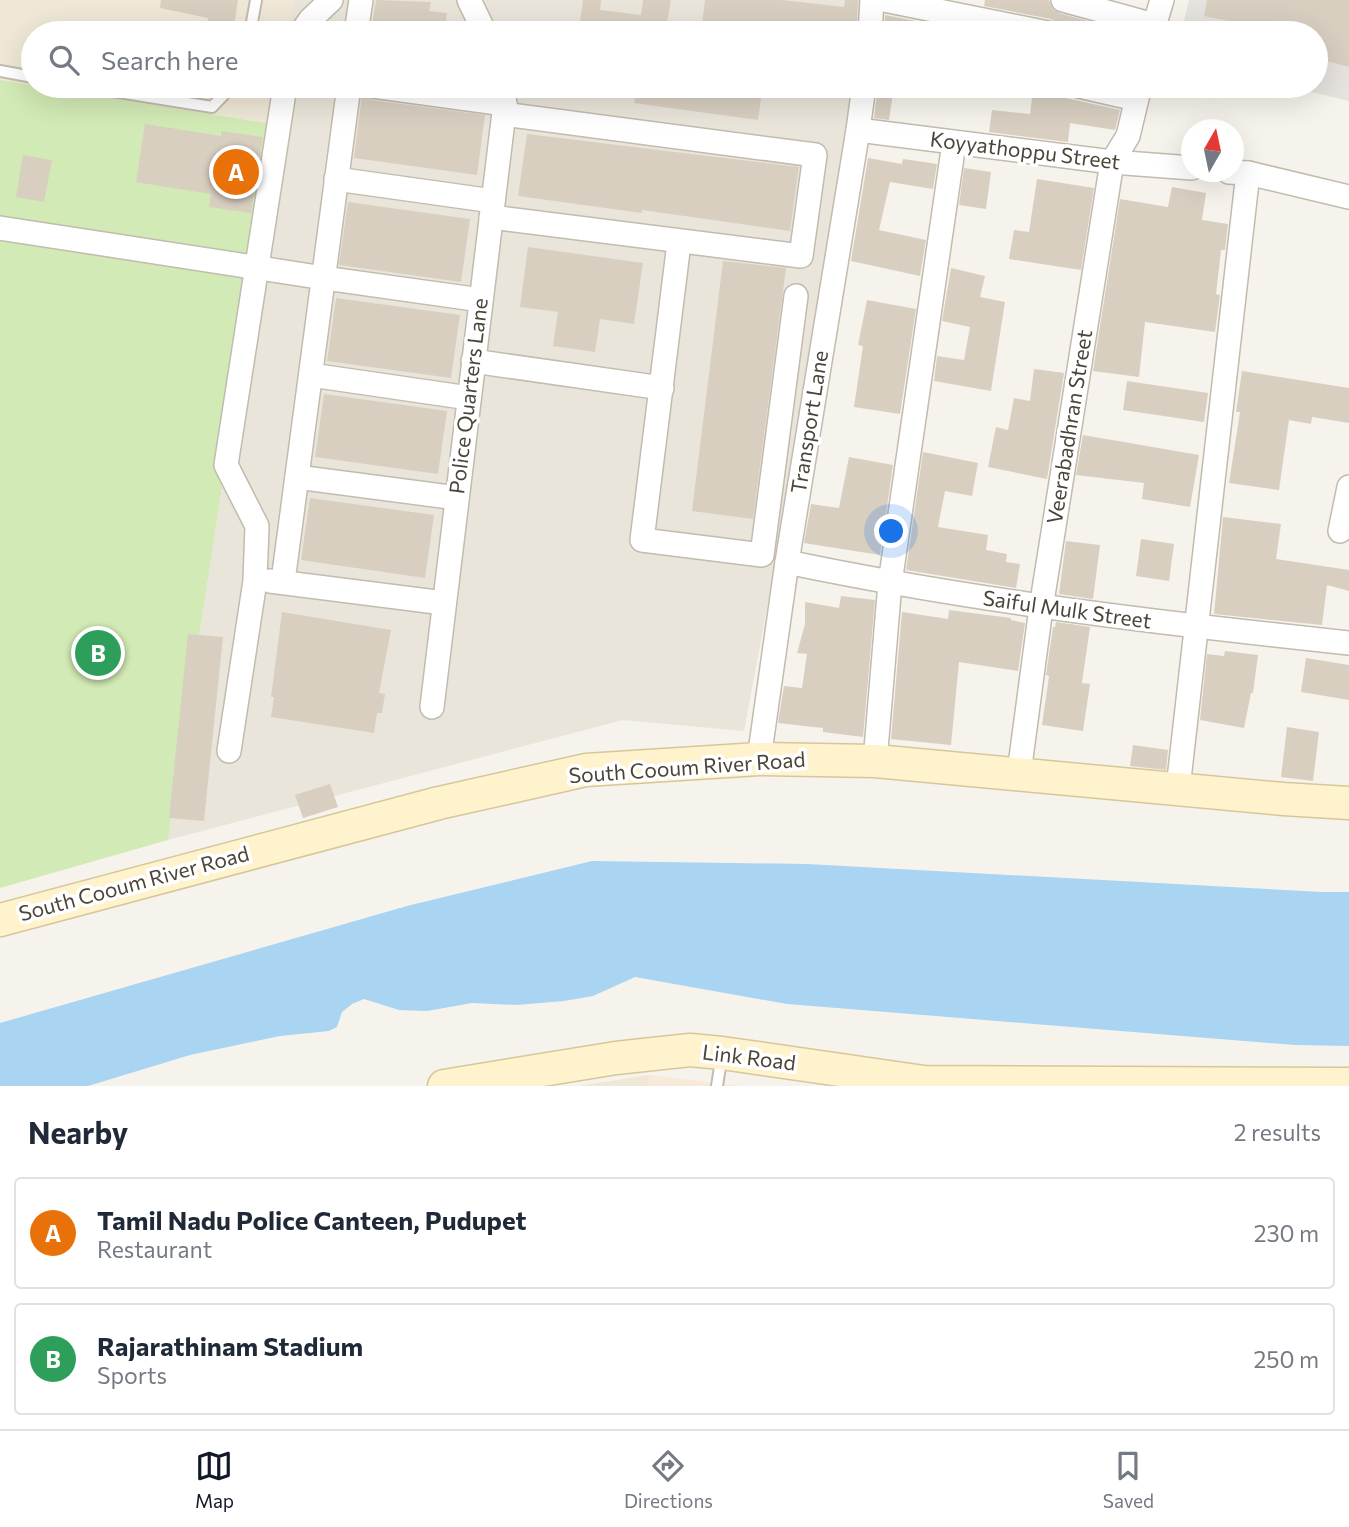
<!DOCTYPE html>
<html lang="en">
<head>
<meta charset="utf-8">
<style>
	body { margin:0; font-family:Commissioner,sans-serif; background:#f2f2f3; color:#1f2937 }
	.compass { position:absolute; left:1181px; top:119px; width:63px; height:63px; border-radius:50%; background:#fff; box-shadow:0 7px 28px #0002; rotate:9deg }
	.you { position:absolute; left:892px; top:532px; width:24px; height:24px; margin:-18px; border:5px solid #fff; border-radius:50%; background:#1a73e8; box-shadow:0 0 0 10px #1a73e833 }
	.badge { display:grid; place-items:center; width:46px; height:46px; border-radius:50%; background:#111827; color:#fff; font-size:23px; font-weight:700 }
	.pin { position:absolute; translate:-50% -50%; border:4px solid #fff; box-shadow:0 2px 7px #0006 }
	.list { margin:0; padding:0; list-style:none }
	h2 { display:flex; justify-content:space-between; align-items:center; height:91px; margin:0; padding:0 28px; font-size:30px }
	h2 small { font-size:23px; font-weight:400; color:#747a83 }
	.list li { display:grid; grid-template-columns:46px 1fr auto; gap:21px; align-items:center; box-sizing:border-box; height:112px; margin:0 14px 14px; padding:0 14px; border:2px solid #e0e1e3; border-radius:7px }
	.list b { display:block; font-size:26px; white-space:nowrap }
	.list p { margin:0; font-size:23px; white-space:nowrap; color:#747a83 }
	.list em { font-size:23px; font-style:normal; color:#747a83 }
	.icon { flex:none; width:38px; height:38px; fill:none; stroke:currentColor; stroke-width:2; stroke-linecap:round; stroke-linejoin:round }
	.map { position:relative; flex:none; width:1349px; height:1086px; overflow:hidden }
	.search { position:absolute; background:#fff; box-shadow:0 7px 28px #0002; left:21px; right:21px; top:21px; height:77px; display:flex; align-items:center; gap:18px; box-sizing:border-box; padding:0 24px; border-radius:38px; color:#747a83; font-size:26px }
	.sheet { height:343px; background:#fff }
	nav { display:flex; justify-content:space-around; align-items:center; box-sizing:border-box; height:98px; border-top:2px solid #e0e1e3; background:#fff; font-size:19px; color:#747a83 }
	nav a { display:grid; justify-items:center; gap:4px }
	nav .on { color:#111827 }
	.map>svg:first-child { display:block }
	.residential { fill:#eae5da }
	.commercial { fill:#f7ead8 }
	.industrial { fill:#e6e2dd }
	.education { fill:#efe8d6 }
	.green { fill:#d2eab5 }
	.water { fill:#a9d4f2 }
	.building { fill:#d8cfc1 }
	.lines { fill:none; stroke-linecap:round; stroke-linejoin:round }
	.lane-casing { stroke:#c2bbae; stroke-width:14 }
	.street-casing { stroke:#c2bbae; stroke-width:26 }
	.secondary-casing { stroke:#d6c79b; stroke-width:35 }
	.lane { stroke:#fff; stroke-width:10 }
	.street { stroke:#fff; stroke-width:23 }
	.secondary { stroke:#fff3cd; stroke-width:32 }
	.labels { text-anchor:middle; stroke-width:7; stroke-linejoin:round; paint-order:stroke }
	.street-label { font-size:21px; fill:#4b4439; stroke:#fff }
</style>
</head>
<body>
<div class="map">
<svg width="1349" height="1086" viewBox="0 0 1349 1086">
	<rect width="100%" height="100%" fill="#f6f3ec"/>
	<g class="residential">
		<polygon points="294,0 881,0 875,33 288,33"/>
		<polygon points="278,86 865,86 744,731 623,720 168,840 254,278"/>
	</g>
	<polygon class="commercial" points="649,1075 739,1086 647,1086"/>
	<polygon class="industrial" points="1189,0 1349,0 1349,101 1287,86 1316,86 1316,33 1181,33"/>
	<g class="education">
		<polygon points="0,0 295,0 289,33 33,33 33,86 0,80"/>
		<polygon points="34,86 280,86 272,124"/>
		<polygon points="649,1075 647,1086 578,1086"/>
	</g>
	<polygon class="green" points="0,80 272,124 254,278 168,840 0,888"/>
	<polygon class="water" points="592,861 807,864 1322,892 1349,892 1349,1046 1295,1045 787,1004 635,977 593,996 564,1001 517,1005 472,1003 427,1011 399,1010 364,999 352,1004 342,1012 337,1027 329,1031 280,1036 190,1055 88,1086 0,1086 0,1023 407,906"/>
	<g class="building">
		<polygon points="161,0 238,0 233,33 206,33 208,18 160,8"/>
		<polygon points="376,0 431,2 429,11 447,13 444,33 371,33"/>
		<polygon points="583,0 601,0 600,10 641,15 643,0 671,0 667,23 659,22 658,33 611,33 579,29"/>
		<polygon points="705,0 782,0 844,7 845,0 858,0 856,33 701,33"/>
		<polygon points="985,0 1049,0 1053,9 1059,13 1095,23 1093,33 1062,33 1058,23 1051,19 984,6"/>
		<polygon points="1207,0 1349,0 1349,67 1316,58 1316,33 1284,33 1204,16"/>
		<polygon points="885,15 921,22 919,33 884,33"/>
		<polygon points="637,86 763,86 758,120 634,103"/>
		<polygon points="878,86 894,86 889,120 874,118"/>
		<polygon points="1033,90 1058,93 1057,96 1120,110 1115,130 1070,123 1068,142 989,132 992,110 1030,114"/>
		<polygon points="362,95 371,100 485,115 477,175 354,158"/>
		<polygon points="145,124 221,136 221,131 263,137 251,213 209,207 211,194 136,182"/>
		<polygon points="527,134 799,167 790,231 642,210 642,213 518,196"/>
		<polygon points="23,155 52,160 44,202 16,197"/>
		<polygon points="868,158 902,164 903,159 937,164 933,189 890,182 879,230 926,240 920,276 851,261"/>
		<polygon points="964,168 991,172 986,209 959,205"/>
		<polygon points="1037,179 1094,188 1081,270 1009,259 1014,230 1029,232"/>
		<polygon points="1172,187 1206,193 1202,220 1228,224 1225,250 1221,250 1216,294 1220,295 1215,332 1145,322 1139,377 1093,371 1120,199 1168,207"/>
		<polygon points="348,202 470,219 461,282 339,265"/>
		<polygon points="528,247 643,263 634,324 600,319 595,352 553,346 558,312 520,307"/>
		<polygon points="723,261 786,268 753,519 692,511"/>
		<polygon points="951,268 985,276 980,297 1005,302 991,391 934,381 937,356 964,360 970,327 942,321"/>
		<polygon points="336,298 460,315 451,378 327,361"/>
		<polygon points="867,300 916,309 900,414 854,407 863,346 858,345"/>
		<polygon points="1034,369 1064,373 1047,479 988,467 996,427 1008,430 1014,398 1030,401"/>
		<polygon points="1242,371 1349,388 1349,423 1312,417 1311,424 1289,420 1279,490 1229,483 1240,412 1236,412"/>
		<polygon points="1127,381 1208,393 1204,422 1123,410"/>
		<polygon points="324,394 447,411 438,474 315,457"/>
		<polygon points="1083,435 1199,455 1190,507 1142,499 1144,483 1076,475"/>
		<polygon points="923,452 978,463 972,496 945,491 938,527 988,535 986,550 1007,554 1006,562 1020,564 1016,588 906,570"/>
		<polygon points="849,457 893,465 880,555 804,543 811,504 839,508"/>
		<polygon points="310,498 434,515 425,578 301,560"/>
		<polygon points="1223,517 1281,524 1276,559 1349,570 1349,591 1327,585 1322,625 1214,614"/>
		<polygon points="1141,539 1174,544 1169,581 1136,576"/>
		<polygon points="1066,541 1100,545 1093,599 1059,594"/>
		<polygon points="841,596 875,600 863,737 823,732 823,728 778,723 784,686 802,688 807,654 797,653 805,624 805,602 839,608"/>
		<polygon points="949,610 1011,618 1011,620 1025,623 1018,671 959,662 951,745 891,739 902,612 948,619"/>
		<polygon points="282,612 391,630 379,693 385,694 382,713 377,713 374,733 271,717 274,697 271,697"/>
		<polygon points="1056,622 1090,627 1082,683 1090,684 1083,731 1042,725 1049,676 1046,675 1053,627 1055,627"/>
		<polygon points="188,634 223,637 204,821 169,818"/>
		<polygon points="1225,651 1258,655 1253,693 1251,693 1244,728 1200,720 1207,654 1224,656"/>
		<polygon points="1306,658 1349,665 1349,700 1301,692"/>
		<polygon points="1287,727 1319,732 1313,781 1281,777"/>
		<polygon points="1133,745 1168,750 1166,770 1130,766"/>
		<polygon points="330,784 338,807 303,818 295,795"/>
	</g>
	<g class="lines">
		<defs>
			<g id="lane">
				<polyline points="250,33 256,0"/>
				<polyline points="0,71 33,77"/>
				<polyline points="81,86 212,107 232,86"/>
				<polyline points="717,1086 722,1054"/>
			</g>
			<g id="street">
				<polyline points="469,0 485,33"/>
				<polyline points="884,0 1048,33"/>
				<polyline points="1063,0 1154,25"/>
				<polyline points="301,33 310,20 331,0"/>
				<polyline points="356,33 361,0"/>
				<polyline points="870,33 872,0"/>
				<polyline points="1152,33 1162,0"/>
				<polyline points="373,86 505,104"/>
				<polyline points="1079,86 1136,99"/>
				<polyline points="858,130 1112,162 1192,168"/>
				<polyline points="1229,172 1248,173 1349,197"/>
				<polyline points="336,179 493,201"/>
				<polyline points="491,217 801,256 815,155 504,114"/>
				<polyline points="0,228 324,278 481,300"/>
				<polyline points="679,243 642,540 762,555 796,296"/>
				<polyline points="473,361 662,388"/>
				<polyline points="311,375 469,398"/>
				<polyline points="297,477 457,498"/>
				<polyline points="1340,531 1349,487"/>
				<path d="M 787,562 C 973,601 1160,623 1349,643"/>
				<polyline points="270,581 444,603"/>
				<polyline points="283,581 349,86"/>
				<polyline points="432,707 505,104 502,86"/>
				<polyline points="229,751 255,581 257,526 226,465 285,86"/>
				<polyline points="759,759 787,562 858,130 864,86"/>
				<polyline points="875,761 890,583 954,143"/>
				<polyline points="1019,773 1041,608 1112,162 1128,136 1140,86"/>
				<polyline points="1178,788 1248,173"/>
			</g>
			<g id="secondary">
				<polyline points="0,920 439,803 586,770 759,759 875,761 1283,799 1349,803"/>
				<polyline points="444,1086 616,1058 690,1050 722,1053 924,1082 1349,1084"/>
			</g>
		</defs>
		<use href="#lane" class="lane-casing"/>
		<use href="#street" class="street-casing"/>
		<use href="#secondary" class="secondary-casing"/>
		<use href="#lane" class="lane"/>
		<use href="#street" class="street"/>
		<use href="#secondary" class="secondary"/>
	</g>
	<g class="labels">
		<g class="street-label">
			<text transform="translate(1025 151) rotate(7)" y="7">Koyyathoppu Street</text>
			<text transform="translate(469 396) rotate(-83)" y="7">Police Quarters Lane</text>
			<text transform="translate(810 422) rotate(-81)" y="7">Transport Lane</text>
			<text transform="translate(1070 427) rotate(-81)" y="7">Veerabadhran Street</text>
			<text transform="translate(1067 610) rotate(8)" y="7">Saiful Mulk Street</text>
			<text transform="translate(687 768) rotate(-4)" y="7">South Cooum River Road</text>
			<text transform="translate(134 884) rotate(-15)" y="7">South Cooum River Road</text>
			<text transform="translate(749 1058) rotate(7)" y="7">Link Road</text>
		</g>
	</g>
</svg>
<svg class="compass" viewBox="-18 -18 36 36"><path d="M0-13l5 13h-10z" fill="#e53935"/><path d="M0 13l5-13h-10z" fill="#747a83"/></svg>
<div class="you"></div>
<div class="pin badge" style="left:236px;top:172px;background:#e8710a">A</div>
<div class="pin badge" style="left:98px;top:653px;background:#2e9e5b">B</div>
<div class="search"><svg class="icon" aria-label="search" viewBox="0 0 24 24"><circle cx="10" cy="10" r="6"/><path d="M15 15l6 6"/></svg>Search here</div>
</div>
<section class="sheet">
<h2>Nearby<small>2 results</small></h2>
<ul class="list">
<li><span class="badge" style="background:#e8710a">A</span><div><b>Tamil Nadu Police Canteen, Pudupet</b><p>Restaurant</p></div><em>230 m</em></li>
<li><span class="badge" style="background:#2e9e5b">B</span><div><b>Rajarathinam Stadium</b><p>Sports</p></div><em>250 m</em></li>
</ul>
</section>
<nav>
<a class="on"><svg class="icon" aria-label="map" viewBox="0 0 24 24"><path d="M3 6l6-2 6 2 6-2v14l-6 2-6-2-6 2zM9 4v14M15 6v14"/></svg>Map</a>
<a><svg class="icon" aria-label="directions" viewBox="0 0 24 24"><path d="M12 3l9 9-9 9-9-9zM9 14v-3h6M13 9l2 2-2 2"/></svg>Directions</a>
<a><svg class="icon" aria-label="saved" viewBox="0 0 24 24"><path d="M7 4h10v16l-5-4-5 4z"/></svg>Saved</a>
</nav>
</body>
</html>
